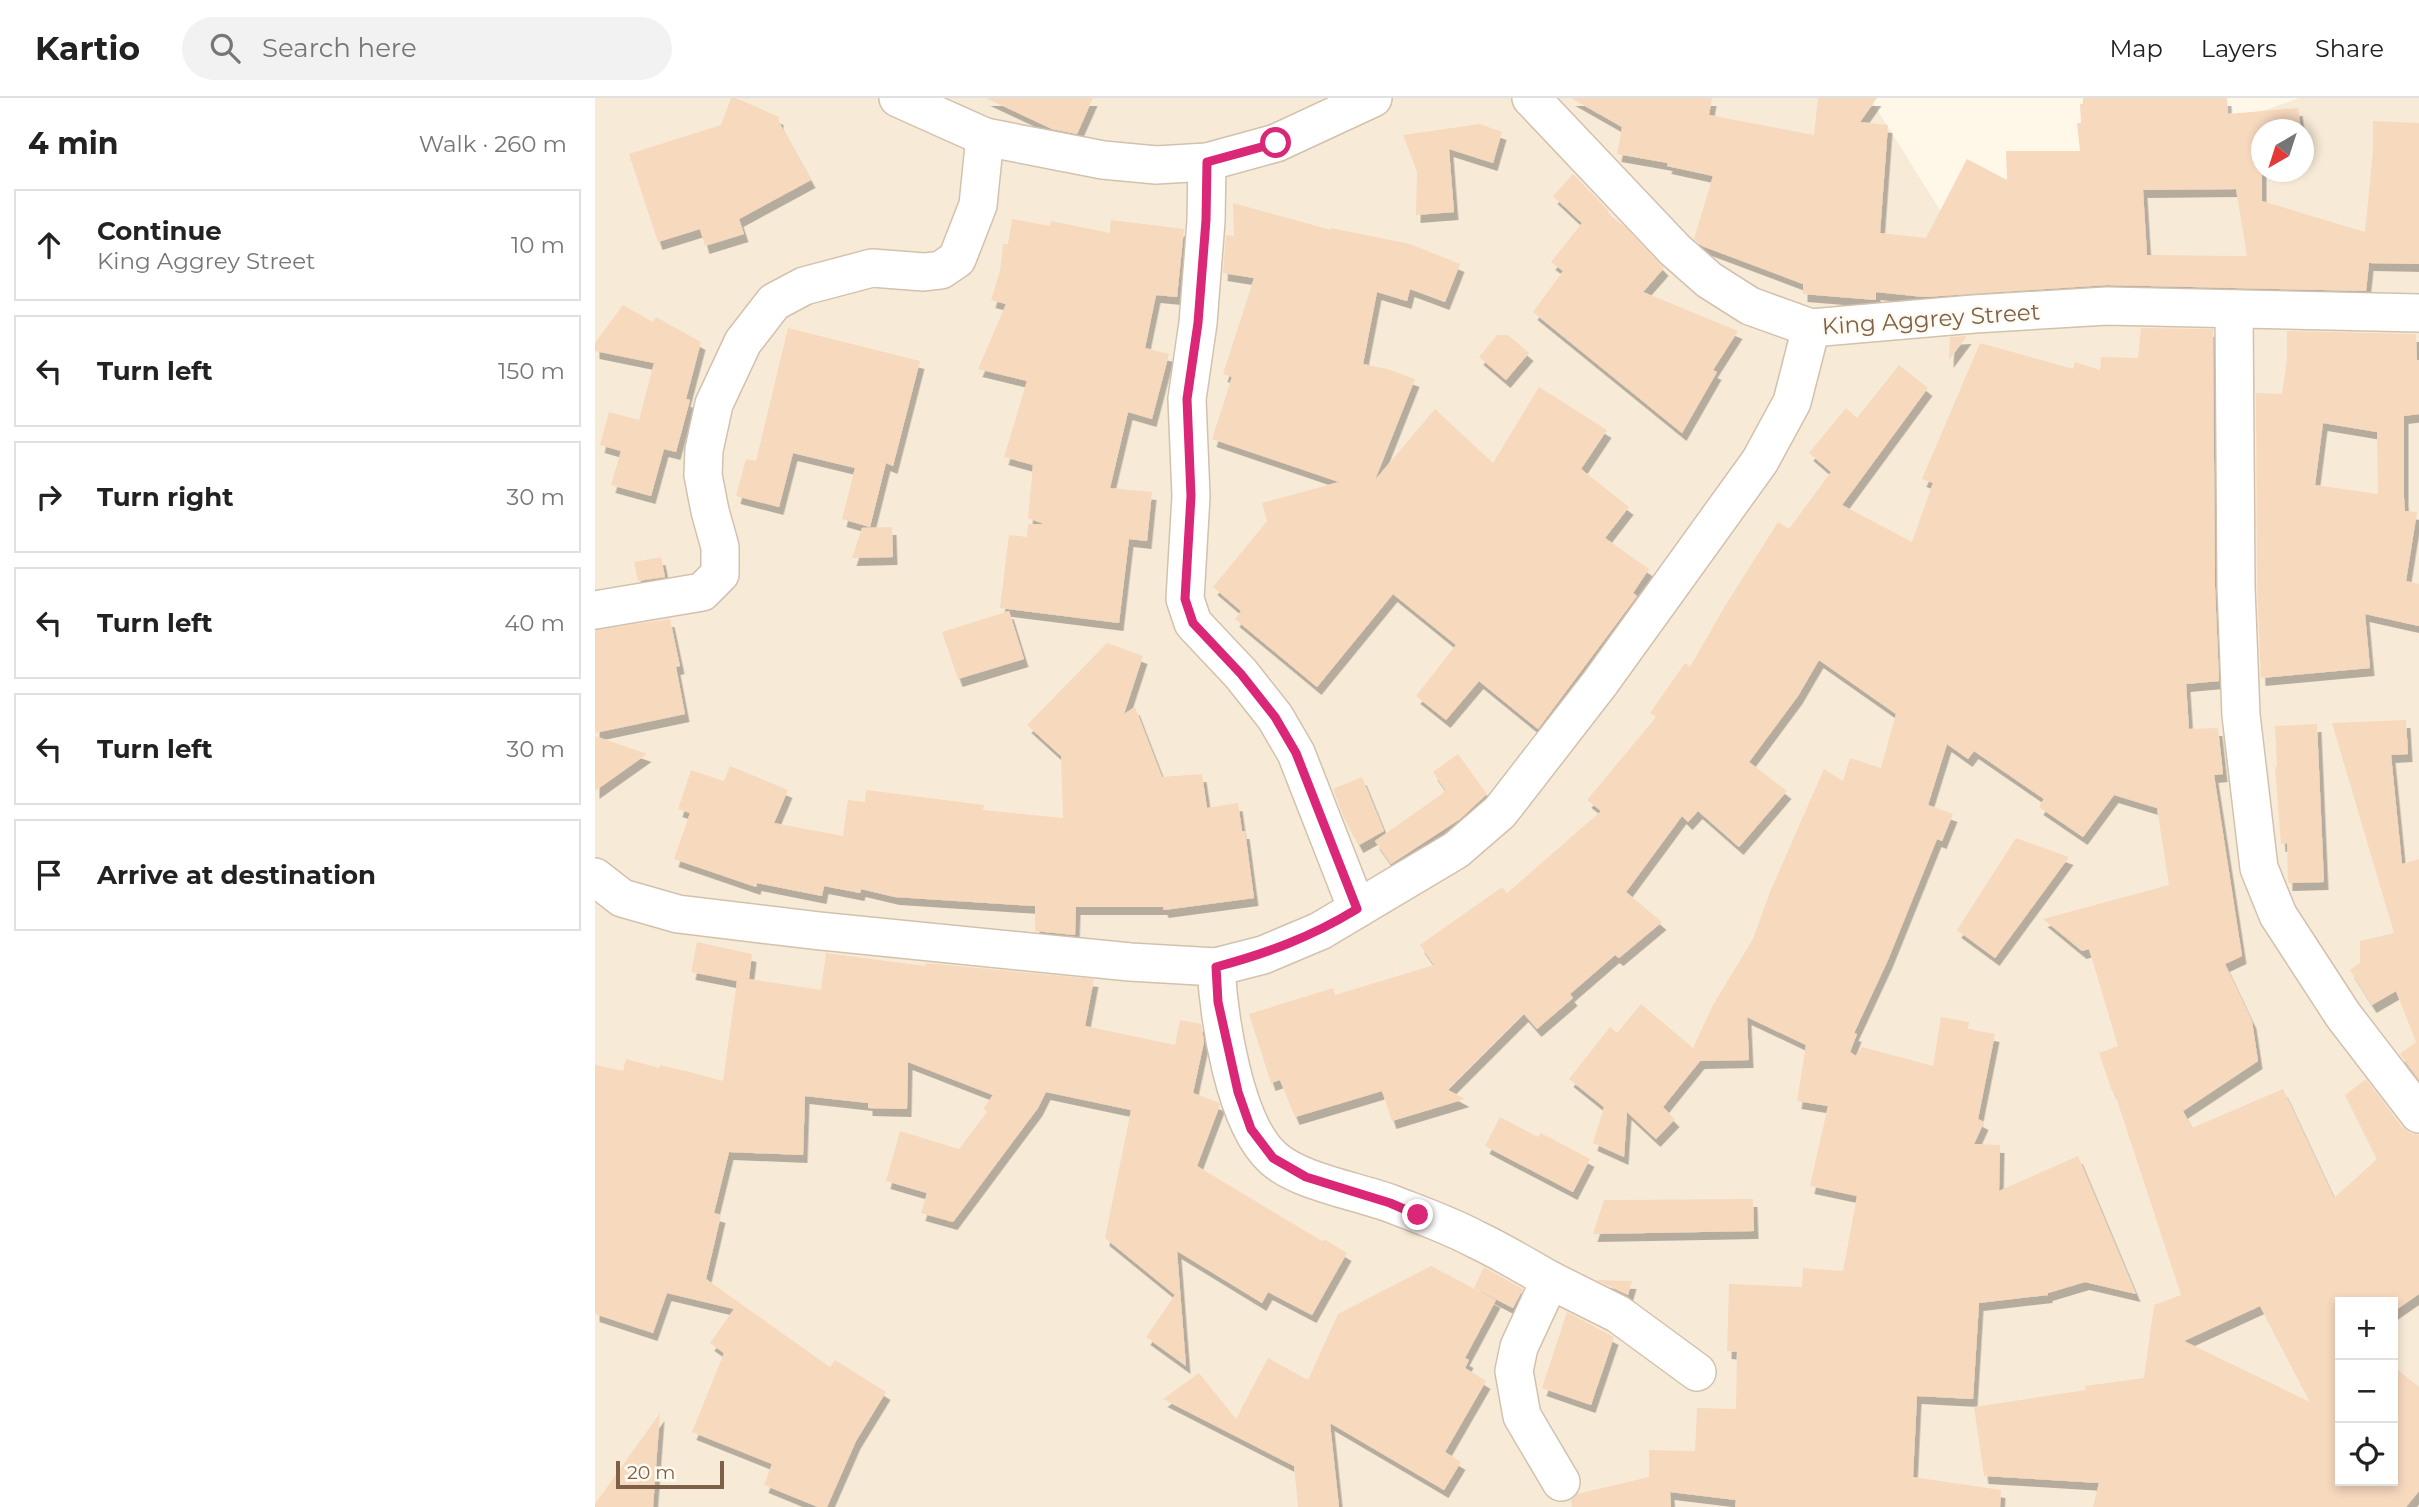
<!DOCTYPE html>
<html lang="en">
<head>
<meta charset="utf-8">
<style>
	body { margin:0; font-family:Montserrat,sans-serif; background:#f2f2f2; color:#222 }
	.controls { position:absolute; right:21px; bottom:21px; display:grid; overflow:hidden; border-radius:0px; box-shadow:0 4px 10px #0003 }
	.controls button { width:63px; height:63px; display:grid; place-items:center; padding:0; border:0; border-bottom:2px solid #e0e0e0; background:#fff; color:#222; font:35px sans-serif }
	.compass { position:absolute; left:1656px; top:21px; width:63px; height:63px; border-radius:50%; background:#fff; box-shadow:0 4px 10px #0003; rotate:219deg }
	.scale { position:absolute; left:21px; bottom:18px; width:108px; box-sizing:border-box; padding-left:7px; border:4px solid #7e6048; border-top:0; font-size:19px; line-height:24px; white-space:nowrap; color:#7e6048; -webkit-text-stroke:5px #fffbf2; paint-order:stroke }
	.stop { position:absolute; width:21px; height:21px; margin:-16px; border:5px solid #db2777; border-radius:50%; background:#fff }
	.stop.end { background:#db2777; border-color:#fff; box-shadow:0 2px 7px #0008 }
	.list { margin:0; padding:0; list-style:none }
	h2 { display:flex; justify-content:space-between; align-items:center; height:91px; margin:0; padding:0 28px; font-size:30px }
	h2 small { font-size:23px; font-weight:400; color:#767676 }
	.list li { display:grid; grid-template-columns:46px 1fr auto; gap:21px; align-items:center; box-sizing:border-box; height:112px; margin:0 14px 14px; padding:0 14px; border:2px solid #e0e0e0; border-radius:0px }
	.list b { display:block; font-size:26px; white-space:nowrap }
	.list p { margin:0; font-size:23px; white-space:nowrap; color:#767676 }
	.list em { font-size:23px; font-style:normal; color:#767676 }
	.icon { flex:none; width:38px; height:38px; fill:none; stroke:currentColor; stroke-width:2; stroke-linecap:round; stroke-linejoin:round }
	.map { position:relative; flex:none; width:1824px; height:1409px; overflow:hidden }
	header { display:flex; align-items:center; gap:42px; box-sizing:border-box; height:98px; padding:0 35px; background:#fff; border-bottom:2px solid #e0e0e0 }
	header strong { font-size:33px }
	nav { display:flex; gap:38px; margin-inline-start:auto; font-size:24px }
	.search { width:490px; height:63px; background:#f2f2f2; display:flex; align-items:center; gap:18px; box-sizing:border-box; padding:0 24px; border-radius:38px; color:#767676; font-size:26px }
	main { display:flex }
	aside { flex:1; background:#fff }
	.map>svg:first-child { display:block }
	.residential { fill:#f7ebd7; fill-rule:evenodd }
	.building { fill:#f7d9be; fill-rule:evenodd; filter:url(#shadow) }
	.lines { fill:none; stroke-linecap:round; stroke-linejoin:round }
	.street-casing { stroke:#d3c1ad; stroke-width:40 }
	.street { stroke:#fff; stroke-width:37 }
	.route { stroke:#db2777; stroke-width:9 }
	.labels { text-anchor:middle; stroke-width:5; stroke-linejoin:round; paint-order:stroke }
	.street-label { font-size:23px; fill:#7e6048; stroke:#fffbf2 }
</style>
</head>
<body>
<header>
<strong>Kartio</strong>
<div class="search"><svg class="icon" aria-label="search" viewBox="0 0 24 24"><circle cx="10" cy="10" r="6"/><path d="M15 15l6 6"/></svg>Search here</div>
<nav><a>Map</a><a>Layers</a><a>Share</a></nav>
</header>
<main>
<aside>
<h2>4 min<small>Walk · 260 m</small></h2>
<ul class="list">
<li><svg class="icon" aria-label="ahead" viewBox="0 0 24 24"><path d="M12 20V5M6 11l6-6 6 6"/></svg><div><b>Continue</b><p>King Aggrey Street</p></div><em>10 m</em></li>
<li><svg class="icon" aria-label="left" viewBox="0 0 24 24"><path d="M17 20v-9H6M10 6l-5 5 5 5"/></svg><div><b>Turn left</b></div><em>150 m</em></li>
<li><svg class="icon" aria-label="right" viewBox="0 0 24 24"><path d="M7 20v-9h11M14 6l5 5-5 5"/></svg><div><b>Turn right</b></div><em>30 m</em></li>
<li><svg class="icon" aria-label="left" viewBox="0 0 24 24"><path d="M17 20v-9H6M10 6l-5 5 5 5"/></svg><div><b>Turn left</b></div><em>40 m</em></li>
<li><svg class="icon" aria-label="left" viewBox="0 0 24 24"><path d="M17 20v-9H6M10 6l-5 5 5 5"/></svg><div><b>Turn left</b></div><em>30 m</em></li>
<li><svg class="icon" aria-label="arrive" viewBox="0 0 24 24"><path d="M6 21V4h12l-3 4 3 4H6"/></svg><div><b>Arrive at destination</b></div></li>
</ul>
</aside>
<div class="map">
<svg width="1824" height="1409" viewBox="0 0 1824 1409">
	<defs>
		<filter id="shadow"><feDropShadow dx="4.5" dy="8" stdDeviation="0" flood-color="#0004"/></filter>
	</defs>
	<rect width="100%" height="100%" fill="#fff8e9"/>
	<path class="residential" d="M 0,0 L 1275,0 L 1353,125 L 1704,0 L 1824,0 L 1824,1409 L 0,1409 ZM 1666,32 L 1708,32 L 1708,74 L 1666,74 ZM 1745,1204 L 1798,1204 L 1798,1383 L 1745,1383 Z"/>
	<g class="building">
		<polygon points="136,0 141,0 184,19 184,24 216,82 144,121 149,136 110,148 105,131 63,144 34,56 126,27"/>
		<polygon points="391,0 498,0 482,36 457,31"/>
		<path d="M 976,0 L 1117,0 L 1114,17 L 1219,37 L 1223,0 L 1282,0 L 1265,24 L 1293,27 L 1285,135 L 1331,140 L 1372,61 L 1412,82 L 1411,53 L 1485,53 L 1482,25 L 1486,25 L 1485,6 L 1488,6 L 1488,0 L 1632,0 L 1633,16 L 1703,10 L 1706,32 L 1667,32 L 1667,103 L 1770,134 L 1778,53 L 1778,23 L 1824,25 L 1824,166 L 1774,165 L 1771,193 L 1512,187 L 1329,199 L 1281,194 L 1281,202 L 1208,196 L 1208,186 L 1107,148 L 1099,141 L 1118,78 L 1072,68 L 1073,65 L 1022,56 L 1027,29 ZM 1641,91 L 1652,158 L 1552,157 L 1548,92 Z"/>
		<polygon points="885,26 907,34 898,65 854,51 859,114 821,117 822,74 808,37"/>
		<polygon points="978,76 1014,113 1012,115 1031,130 1069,170 1048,194 1143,233 1118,272 1122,274 1087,335 938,214 968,173 956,164 987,125 958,98"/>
		<polygon points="638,105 736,132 736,130 815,146 865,166 850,204 815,191 812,203 782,194 768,266 792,271 820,281 780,382 840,311 898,365 944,289 1012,332 986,371 1034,409 1010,440 1054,471 1038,495 1042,498 943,631 884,583 851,622 821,598 861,547 798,496 722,589 640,521 646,513 618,489 672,423 667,405 744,384 617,341 637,279 628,276 659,180 628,175 631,137 639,138"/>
		<polygon points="417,121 455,128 456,123 515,135 516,122 589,131 582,199 561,197 550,250 574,256 557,321 533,314 515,390 557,394 552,443 534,441 524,525 405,510 414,437 432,439 433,426 449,426 433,420 438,367 409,359 432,283 383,271 411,206 396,202 405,173 408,146 413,146"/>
		<polygon points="28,207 58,224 61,219 106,244 91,301 95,302 81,354 69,351 56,398 16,387 26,353 5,347 14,314 44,322 59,265 0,253 0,245"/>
		<polygon points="193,230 325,263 298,368 291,365 275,429 247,421 260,370 198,355 184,409 141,398 151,361 161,363"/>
		<path d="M 1546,230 L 1618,231 L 1620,489 L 1624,583 L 1591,586 L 1594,631 L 1623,630 L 1628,676 L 1619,677 L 1647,858 L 1630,866 L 1657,923 L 1663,963 L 1588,1013 L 1597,1030 L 1688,991 L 1739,1100 L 1782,1061 L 1750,997 L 1771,981 L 1807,1029 L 1815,1035 L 1824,1037 L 1824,1196 L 1798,1214 L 1798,1204 L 1745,1204 L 1745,1383 L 1798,1383 L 1798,1268 L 1824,1289 L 1824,1393 L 1811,1409 L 1498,1409 L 1504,1385 L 1389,1378 L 1379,1309 L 1491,1292 L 1490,1288 L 1549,1280 L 1559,1207 L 1586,1197 L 1519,993 L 1517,993 L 1504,955 L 1523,948 L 1494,851 L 1487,853 L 1448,821 L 1574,787 L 1562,710 L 1519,697 L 1488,739 L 1444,709 L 1449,701 L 1379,653 L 1373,661 L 1352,646 L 1333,707 L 1358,716 L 1347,743 L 1342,741 L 1293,862 L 1259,935 L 1262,936 L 1255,954 L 1261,958 L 1267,949 L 1338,968 L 1346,919 L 1374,924 L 1373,931 L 1400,936 L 1383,1021 L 1389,1024 L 1379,1046 L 1405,1047 L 1404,1093 L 1483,1058 L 1541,1196 L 1490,1184 L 1453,1195 L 1453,1197 L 1384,1205 L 1378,1301 L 1322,1298 L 1318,1379 L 1406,1392 L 1405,1409 L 1140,1409 L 1141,1402 L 1075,1394 L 1076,1409 L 977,1409 L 976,1402 L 982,1396 L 1054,1379 L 1054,1352 L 1100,1353 L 1102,1310 L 1141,1311 L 1142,1254 L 1132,1253 L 1134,1186 L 1207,1189 L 1208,1170 L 1248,1173 L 1262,1098 L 1215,1088 L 1233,1008 L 1202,1003 L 1211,947 L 1152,919 L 1154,962 L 1105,963 L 1068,1009 L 1080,1021 L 1061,1041 L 1032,1014 L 1029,1059 L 998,1045 L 1009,1009 L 974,981 L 1015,929 L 1022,935 L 1046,906 L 1098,950 L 1118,907 L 1158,841 L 1175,794 L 1229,671 L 1248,683 L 1255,660 L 1286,670 L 1301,616 L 1224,562 L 1203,598 L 1154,664 L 1192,693 L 1144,749 L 1103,713 L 1093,724 L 1087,718 L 1031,794 L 1067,824 L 1024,860 L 1020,857 L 975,896 L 978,900 L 942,931 L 929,916 L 853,992 L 870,1001 L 797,1023 L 787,993 L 700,1019 L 685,982 L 676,985 L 654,916 L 738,890 L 740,897 L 839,867 L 825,847 L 907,789 L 912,795 L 1006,713 L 992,702 L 1061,619 L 1055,615 L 1090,565 L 1095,569 L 1130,508 L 1183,424 L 1194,431 L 1236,374 L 1214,355 L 1251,310 L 1262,320 L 1304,267 L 1333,290 L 1247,407 L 1317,444 L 1338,385 L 1327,381 L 1385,245 L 1478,271 L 1480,264 L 1505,272 L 1506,259 L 1543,260 ZM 1665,1208 L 1715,1304 L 1589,1243 Z"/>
		<path d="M 1692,233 L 1821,236 L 1822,262 L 1824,262 L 1824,316 L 1809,318 L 1809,400 L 1810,413 L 1822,414 L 1811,483 L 1824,486 L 1824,528 L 1770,516 L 1775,570 L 1666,580 L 1662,489 L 1661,295 L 1687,296 L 1692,261 ZM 1728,325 L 1782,334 L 1783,396 L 1720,387 Z"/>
		<polygon points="902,237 913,237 934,255 911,282 884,259"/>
		<polygon points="1372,238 1354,262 1355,239"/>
		<polygon points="297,429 298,459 257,460 267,430"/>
		<polygon points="66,459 70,479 43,483 39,464"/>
		<polygon points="414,513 429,561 363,581 347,534"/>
		<polygon points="75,521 85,568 81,569 90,616 0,635 0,532"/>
		<polygon points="512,545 548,558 529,616 540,609 567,679 607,676 612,710 643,705 647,733 650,733 659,800 569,812 568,809 481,809 480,837 440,833 440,808 300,799 266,791 265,795 229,788 227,798 162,785 161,789 79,761 95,715 83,711 96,672 129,683 135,668 193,692 179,725 248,738 253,702 270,704 271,692 389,707 388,712 468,720 466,658 432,627"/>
		<polygon points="1811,622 1813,656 1796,657 1807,766 1824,761 1824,982 1805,956 1821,944 1801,893 1777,907 1755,872 1765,865 1765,843 1799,835 1737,625"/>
		<polygon points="1722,626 1729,784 1693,785 1692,745 1686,746 1680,669 1682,669 1680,628"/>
		<polygon points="0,638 52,656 0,693"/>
		<polygon points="863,656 892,696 865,721 796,766 780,743 851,693 838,674"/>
		<polygon points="767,679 789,733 764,747 749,720 738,691"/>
		<polygon points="1421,740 1474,759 1400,860 1362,832"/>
		<polygon points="102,844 157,856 154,881 226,892 231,855 330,868 331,865 499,881 490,928 580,947 585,922 606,926 609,944 598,995 624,1005 625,1007 602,1068 727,1143 729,1141 752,1155 717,1217 673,1194 667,1205 582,1153 591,1268 551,1239 580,1197 510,1140 536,1012 451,994 443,1010 358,1124 326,1115 332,1095 291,1083 305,1033 364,1051 392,1014 388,1011 398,997 313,964 312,1011 273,1010 273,1005 210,998 208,1057 134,1054 119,1115 126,1117 111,1181 235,1269 240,1262 291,1294 261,1343 232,1409 223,1409 169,1387 177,1366 97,1334 129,1255 115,1245 139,1211 72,1195 58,1235 0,1216 0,967 28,973 31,961 64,970 65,967 91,973 128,983 142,883 96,874"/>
		<polygon points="905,1019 943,1039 946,1035 995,1061 978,1094 890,1048"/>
		<polygon points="1158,1101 1159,1133 998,1136 1009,1102"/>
		<polygon points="836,1168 901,1202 870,1260 874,1262 870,1270 891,1283 850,1354 866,1364 849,1392 735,1325 744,1409 703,1409 699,1368 568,1301 604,1275 641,1321 673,1260 713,1282 743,1216"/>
		<polygon points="889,1169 928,1191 918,1210 879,1190"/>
		<polygon points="1001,1182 1037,1183 1033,1197"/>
		<polygon points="972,1214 1019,1239 996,1307 947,1290"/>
		<polygon points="65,1315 58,1409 0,1409 0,1406"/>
	</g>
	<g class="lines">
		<defs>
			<g id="street">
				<polyline points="303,0 390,39 508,62 561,67 612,64 681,45 778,0"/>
				<polyline points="936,0 1080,152 1114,182 1155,208 1216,230 1379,216 1512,208 1824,215"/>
				<polyline points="612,64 611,123 603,225 592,301 596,398 590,501 598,525 646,576 680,619 701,655 762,811"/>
				<polyline points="1639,211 1641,489 1646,617 1664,770 1683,817 1748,917 1824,1016"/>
				<polyline points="0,512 107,494 125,476 125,449 115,413 108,377 109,352 119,306 148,244 179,204 209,188 277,170 329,174 346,172 362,161 383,107 390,39"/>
				<polyline points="0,779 27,800 83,816 225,833 535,864 621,869 668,857 725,833 861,752 905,714 1005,585 1165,363 1197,304 1216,230"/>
				<path d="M 621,869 C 624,920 639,1025 678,1060 C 704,1084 763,1093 797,1106 C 825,1117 854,1127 880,1141 C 906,1153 930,1168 955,1182 L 924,1249 L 919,1273 L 927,1318 L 966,1384"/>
				<polyline points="955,1182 1023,1216 1102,1274"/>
			</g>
		</defs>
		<use href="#street" class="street-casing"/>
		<use href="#street" class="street"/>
	</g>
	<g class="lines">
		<path class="route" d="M 681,45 L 612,64 L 611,122 L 603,225 L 592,301 L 596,398 L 590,501 L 598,525 L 646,576 L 680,619 L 701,655 L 762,811 C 716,839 673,855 621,869 L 623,904 L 643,994 L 656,1031 L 678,1060 L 711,1079 L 795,1105 L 823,1117"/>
	</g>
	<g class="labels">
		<g class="street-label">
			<text transform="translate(1336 221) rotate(-4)" y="8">King Aggrey Street</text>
		</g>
	</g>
</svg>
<div class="controls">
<button>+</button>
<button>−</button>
<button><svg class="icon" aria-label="locate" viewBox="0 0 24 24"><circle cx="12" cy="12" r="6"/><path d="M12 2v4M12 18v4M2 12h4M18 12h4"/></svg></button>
</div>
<svg class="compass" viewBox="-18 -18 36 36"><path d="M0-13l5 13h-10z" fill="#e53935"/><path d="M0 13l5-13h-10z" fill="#767676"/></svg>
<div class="scale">20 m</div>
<div class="stop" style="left:681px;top:45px"></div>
<div class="stop end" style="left:823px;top:1117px"></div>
</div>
</main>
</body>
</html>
